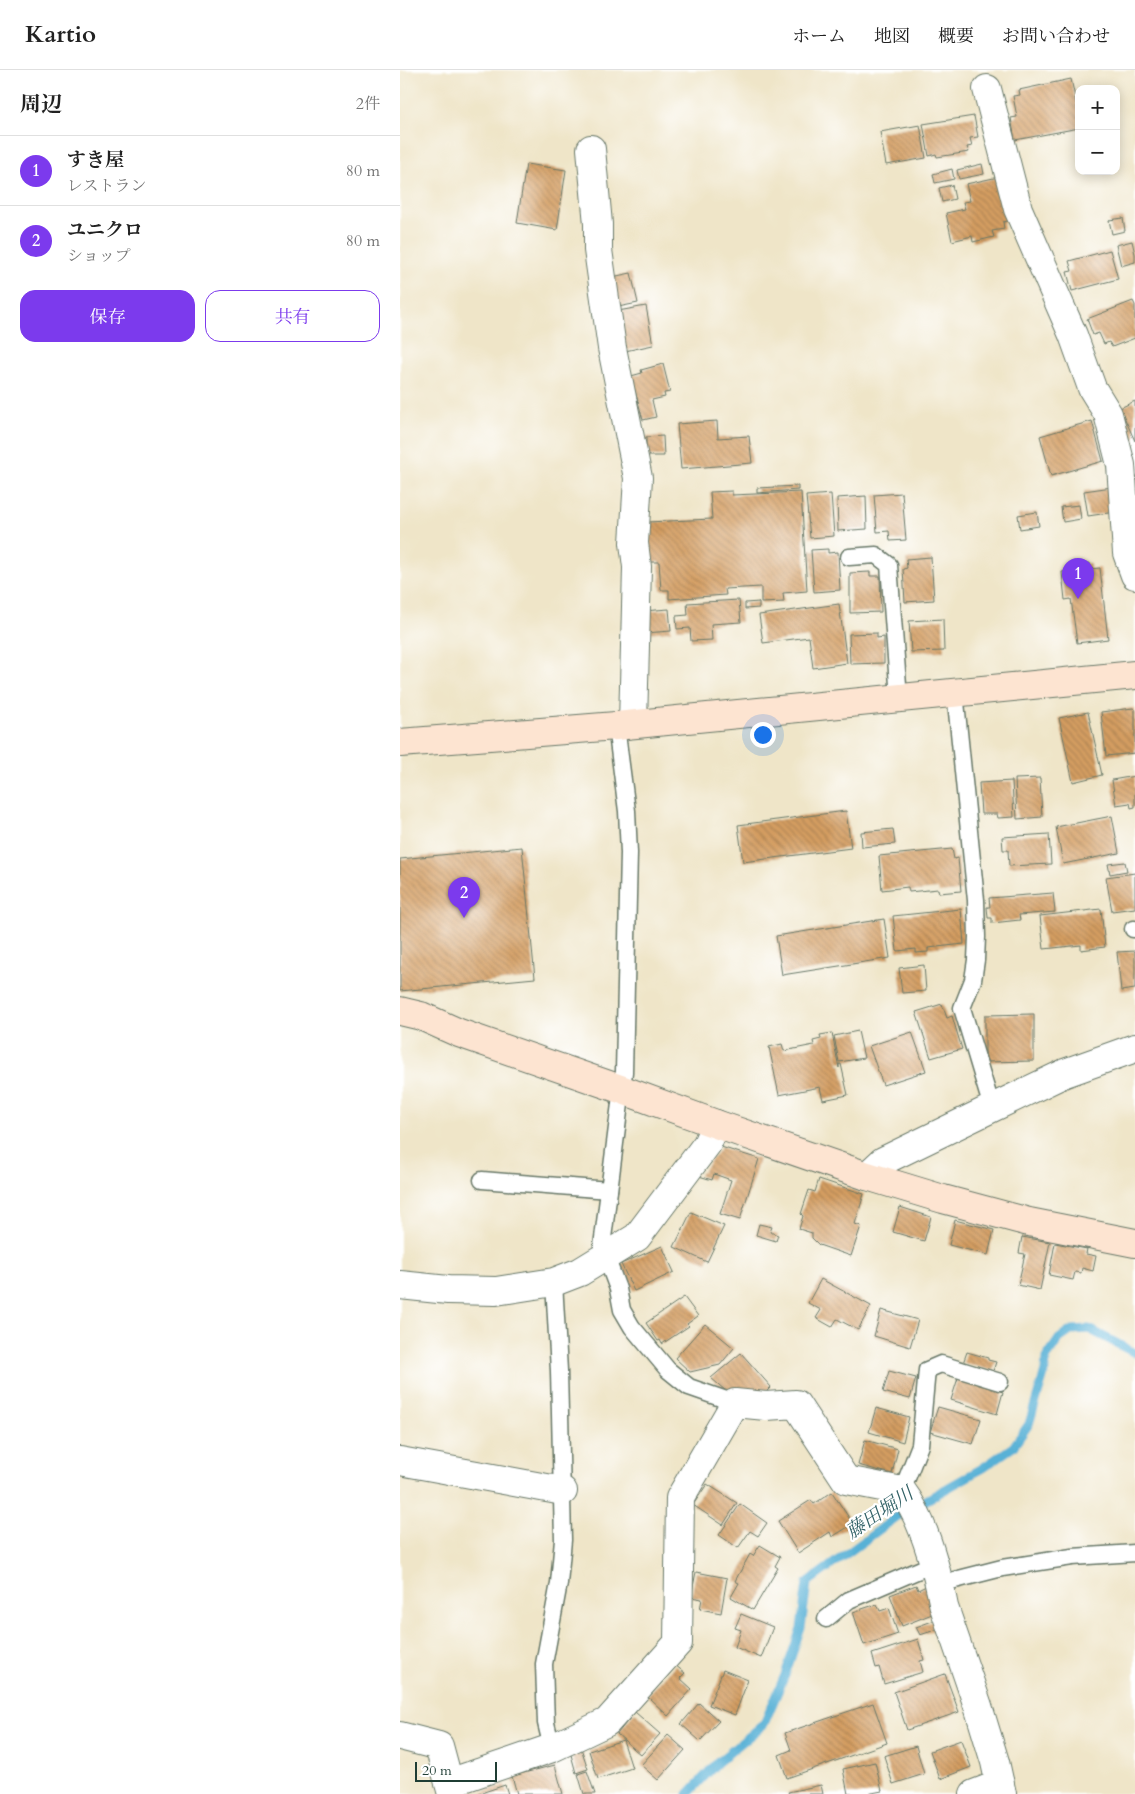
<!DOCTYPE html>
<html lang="ja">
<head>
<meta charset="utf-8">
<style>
	body { margin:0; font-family:Cardo,"Noto Serif JP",serif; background:#f2f2f2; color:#222 }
	.controls { position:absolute; right:15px; top:15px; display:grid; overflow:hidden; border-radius:10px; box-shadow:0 2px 12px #0003 }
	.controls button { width:45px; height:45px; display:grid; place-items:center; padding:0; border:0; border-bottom:1px solid #e0e0e0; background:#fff; color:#222; font:25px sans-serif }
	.scale { position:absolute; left:15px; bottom:12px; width:82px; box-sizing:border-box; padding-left:5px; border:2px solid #1f3d34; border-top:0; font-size:14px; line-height:18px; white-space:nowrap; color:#1f3d34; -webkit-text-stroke:4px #fff; paint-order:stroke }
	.you { position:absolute; left:362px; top:664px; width:18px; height:18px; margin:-12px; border:4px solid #fff; border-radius:50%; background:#1a73e8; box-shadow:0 0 0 8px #1a73e833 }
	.badge { display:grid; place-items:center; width:32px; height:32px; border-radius:50%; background:#7c3aed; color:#fff; font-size:16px; font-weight:700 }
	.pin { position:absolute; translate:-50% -41px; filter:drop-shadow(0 1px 2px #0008) }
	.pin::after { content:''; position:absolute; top:26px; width:18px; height:15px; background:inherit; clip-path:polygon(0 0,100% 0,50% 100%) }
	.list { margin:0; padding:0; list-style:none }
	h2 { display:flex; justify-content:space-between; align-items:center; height:65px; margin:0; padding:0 20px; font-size:21px }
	h2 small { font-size:16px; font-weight:400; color:#767676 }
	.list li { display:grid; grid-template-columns:32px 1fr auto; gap:15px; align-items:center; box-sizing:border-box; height:70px; padding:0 20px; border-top:1px solid #e0e0e0 }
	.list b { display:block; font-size:19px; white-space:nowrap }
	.list p { margin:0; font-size:16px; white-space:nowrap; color:#767676 }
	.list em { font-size:16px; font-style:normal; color:#767676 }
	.actions { display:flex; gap:10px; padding:15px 20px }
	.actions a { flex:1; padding:11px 0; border:1px solid #7c3aed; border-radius:15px; text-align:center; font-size:18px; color:#7c3aed }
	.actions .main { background:#7c3aed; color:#fff }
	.map { position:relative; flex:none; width:735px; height:1724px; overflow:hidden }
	header { display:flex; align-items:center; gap:30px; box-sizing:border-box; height:70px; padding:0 25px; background:#fff; border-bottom:1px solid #e0e0e0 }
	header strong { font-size:24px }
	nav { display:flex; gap:28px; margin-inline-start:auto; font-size:18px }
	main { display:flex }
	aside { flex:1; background:#fff }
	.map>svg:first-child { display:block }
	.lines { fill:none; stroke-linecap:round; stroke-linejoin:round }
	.stream { stroke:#59b1d6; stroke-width:9 }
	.building { fill:url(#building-back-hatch) }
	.lane-casing { stroke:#687868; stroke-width:19 }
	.street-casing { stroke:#687868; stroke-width:30 }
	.secondary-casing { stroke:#687868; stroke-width:30 }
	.lane { stroke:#fff; stroke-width:16 }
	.street { stroke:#fff; stroke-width:28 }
	.secondary { stroke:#fde4d1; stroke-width:28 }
	.labels { text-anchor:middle; stroke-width:4.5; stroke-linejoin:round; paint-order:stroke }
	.water-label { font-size:19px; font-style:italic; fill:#306065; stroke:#fff }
</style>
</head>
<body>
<header>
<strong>Kartio</strong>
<nav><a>ホーム</a><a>地図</a><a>概要</a><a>お問い合わせ</a></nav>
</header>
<main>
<aside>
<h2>周辺<small>2件</small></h2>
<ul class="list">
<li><span class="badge">1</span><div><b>すき屋</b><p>レストラン</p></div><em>80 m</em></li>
<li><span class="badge">2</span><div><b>ユニクロ</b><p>ショップ</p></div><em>80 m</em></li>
</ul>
<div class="actions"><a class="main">保存</a><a>共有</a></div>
</aside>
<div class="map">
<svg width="735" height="1724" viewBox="0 0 735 1724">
	<defs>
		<pattern id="building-back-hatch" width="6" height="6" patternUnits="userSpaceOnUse" patternTransform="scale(1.25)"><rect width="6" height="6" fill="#d49d61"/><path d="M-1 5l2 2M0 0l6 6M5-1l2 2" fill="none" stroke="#ab8151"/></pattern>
	</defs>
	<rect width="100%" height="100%" fill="#fff"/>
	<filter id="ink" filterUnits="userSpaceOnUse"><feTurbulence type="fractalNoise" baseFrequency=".02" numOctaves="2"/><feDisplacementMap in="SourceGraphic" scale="10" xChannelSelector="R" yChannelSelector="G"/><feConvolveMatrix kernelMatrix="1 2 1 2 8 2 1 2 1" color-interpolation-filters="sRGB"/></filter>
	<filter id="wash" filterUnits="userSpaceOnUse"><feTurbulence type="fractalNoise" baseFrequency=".0096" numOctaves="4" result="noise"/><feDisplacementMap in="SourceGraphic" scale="20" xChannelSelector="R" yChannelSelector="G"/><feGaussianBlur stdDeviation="1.12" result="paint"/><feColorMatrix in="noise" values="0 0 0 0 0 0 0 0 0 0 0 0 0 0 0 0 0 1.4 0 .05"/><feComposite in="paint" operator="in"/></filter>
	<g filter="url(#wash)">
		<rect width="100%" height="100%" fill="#efe5c8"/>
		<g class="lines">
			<polyline class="stream" points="288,1724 318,1692 364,1654 385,1605 401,1558 407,1513 498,1446 581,1399 613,1377 629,1354 645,1301 646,1288 659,1269 672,1260 689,1259 735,1283"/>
		</g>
		<g id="blocks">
			<g class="building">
				<polygon points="671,9 679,46 679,58 615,70 611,48 617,47 613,26 620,25 619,20"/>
				<polygon points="574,46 578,67 570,68 572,76 567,77 569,82 537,87 536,84 529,86 523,54"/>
				<polygon points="520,55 526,88 486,95 480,62"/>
				<polygon points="126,94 166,100 157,160 117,153"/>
				<polygon points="582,94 584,104 559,109 557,100"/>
				<polygon points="552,99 554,109 535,113 533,104"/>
				<polygon points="603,106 612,150 603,152 604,159 592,161 594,167 573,172 572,166 552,171 546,143 565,139 563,132 570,131 566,114"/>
				<polygon points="552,115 555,129 542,132 539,118"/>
				<polygon points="723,148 725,161 712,164 709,150"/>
				<polygon points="732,171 735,184 735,192 721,196 716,175"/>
				<polygon points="710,180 718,209 672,221 667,202 672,201 669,191"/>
				<polygon points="231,203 238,233 218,237 212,207"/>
				<polygon points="733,231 735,235 735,268 712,277 709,272 704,274 699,263 693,265 687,249"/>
				<polygon points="246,236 253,275 225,281 218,241"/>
				<polygon points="263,294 270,322 264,323 265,327 252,330 256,347 243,350 231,306 242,303 241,300"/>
				<polygon points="735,331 735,371 720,338"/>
				<polygon points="317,351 318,368 349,366 352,393 281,399 277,354"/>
				<polygon points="692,351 703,391 651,406 640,366"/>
				<polygon points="263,366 264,386 246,386 246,367"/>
				<polygon points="398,416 398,420 357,423 357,418"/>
				<polygon points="712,417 715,442 688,446 684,421"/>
				<polygon points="332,421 332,425 401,422 407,521 383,523 384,532 361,533 361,517 325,519 326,525 269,529 269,520 261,520 259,492 249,492 247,452 312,449 310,422"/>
				<polygon points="502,423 506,470 490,471 489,461 477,462 474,425"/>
				<polygon points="431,424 434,466 410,468 406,426"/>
				<polygon points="466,426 467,459 438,461 437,428"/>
				<polygon points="679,435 681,449 663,452 661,437"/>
				<polygon points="637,442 639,456 620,459 618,445"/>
				<polygon points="428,479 428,483 438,482 440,520 414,522 411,480"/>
				<polygon points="531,487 534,530 505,532 503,499 507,498 506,489"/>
				<polygon points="690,493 690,499 700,498 708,569 677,573 671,529 665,530 662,502 681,500 680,494"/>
				<polygon points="470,502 470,506 480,506 481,542 450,543 450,503"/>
				<polygon points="339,530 341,552 311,554 312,570 291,571 290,558 277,559 276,546 288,545 287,533"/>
				<polygon points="359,532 359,538 345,539 345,533"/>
				<polygon points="439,534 447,593 413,598 409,567 363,573 359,545"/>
				<polygon points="269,539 271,561 245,563 243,541"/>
				<polygon points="543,549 544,581 511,582 509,551"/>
				<polygon points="477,563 477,568 484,567 484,593 450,594 449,564"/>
				<polygon points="733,638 735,639 735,683 706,686 701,642"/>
				<polygon points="688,642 702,705 673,712 659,648"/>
				<polygon points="735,706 735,737 731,738 730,733 716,735 712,710"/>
				<polygon points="640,708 642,747 617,749 615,709"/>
				<polygon points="612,711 614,747 598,748 597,744 581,744 579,713"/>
				<polygon points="446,741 451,778 343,792 338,755"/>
				<polygon points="712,746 719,783 663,794 656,757"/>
				<polygon points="493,759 495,774 462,777 461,762"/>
				<polygon points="649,764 651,794 609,796 608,780 603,780 602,767"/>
				<polygon points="122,777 135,908 0,921 0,789"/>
				<polygon points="552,779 554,789 558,788 561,821 539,823 538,819 509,822 508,817 482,820 479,786"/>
				<polygon points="725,792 727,801 710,804 708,794"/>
				<polygon points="735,803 735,838 712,841 706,807"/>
				<polygon points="653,823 655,842 619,845 620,850 592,853 592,848 588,848 587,837 590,837 589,828"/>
				<polygon points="561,839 564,874 528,878 528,882 516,883 516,879 497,881 493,846"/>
				<polygon points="701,839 705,877 681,880 681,875 644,879 640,846"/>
				<polygon points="484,849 490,888 382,905 376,866"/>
				<polygon points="735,881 735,919 721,921 717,882"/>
				<polygon points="524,895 526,921 502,923 499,898"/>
				<polygon points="542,934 547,948 552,946 562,979 531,988 516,942"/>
				<polygon points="634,944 634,991 585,992 585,945"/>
				<polygon points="458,961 464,988 439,992 434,966"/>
				<polygon points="512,962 526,1001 483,1015 469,976"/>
				<polygon points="432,963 439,998 439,994 441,994 448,1025 423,1030 420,1017 379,1025 369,977 382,974 384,981 414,975 413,971 421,969 420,965"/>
				<polygon points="321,1077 359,1089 340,1150 320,1144 331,1110 314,1104 312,1110 299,1106"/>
				<polygon points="419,1109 464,1124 455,1154 461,1156 451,1186 419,1175 412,1168 412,1163 399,1159 403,1146 401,1144 409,1120 415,1122"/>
				<polygon points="500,1137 531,1147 524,1171 493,1162"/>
				<polygon points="291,1142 324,1156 307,1192 274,1177"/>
				<polygon points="555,1150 594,1160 588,1185 549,1175"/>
				<polygon points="359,1154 372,1157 370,1162 378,1165 376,1171 356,1165"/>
				<polygon points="622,1167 650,1172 640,1220 618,1215 625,1184 619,1183"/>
				<polygon points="655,1173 687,1179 686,1184 696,1186 693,1201 682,1198 681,1203 675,1202 673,1210 649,1205"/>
				<polygon points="262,1176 274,1202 234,1221 221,1194"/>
				<polygon points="421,1209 471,1236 458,1260 437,1249 432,1257 416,1248 421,1240 408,1233"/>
				<polygon points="284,1227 298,1246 287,1254 289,1256 262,1274 260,1270 258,1271 246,1253"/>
				<polygon points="481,1240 518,1250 510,1277 474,1266"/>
				<polygon points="305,1254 334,1278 320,1295 290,1302 275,1288"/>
				<polygon points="567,1282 588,1288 588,1290 596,1292 593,1301 563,1293"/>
				<polygon points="341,1283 371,1317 360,1328 326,1321 311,1308"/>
				<polygon points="489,1301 516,1308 510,1329 483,1322"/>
				<polygon points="558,1308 603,1322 597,1344 551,1330"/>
				<polygon points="538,1337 581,1349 573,1374 530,1362"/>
				<polygon points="476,1338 509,1347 503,1372 469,1362"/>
				<polygon points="465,1370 498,1379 492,1404 458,1395"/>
				<polygon points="307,1414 337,1433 323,1455 293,1435"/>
				<polygon points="432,1422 453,1454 432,1467 430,1462 398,1483 378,1451 411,1430 414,1434"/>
				<polygon points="340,1434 367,1453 358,1466 350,1461 338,1478 319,1465"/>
				<polygon points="360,1475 380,1487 375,1496 378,1498 353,1540 331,1527 339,1513 335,1511 350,1484 353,1486"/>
				<polygon points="296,1502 327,1508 321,1543 300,1539 302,1529 291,1527"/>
				<polygon points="516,1515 518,1520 526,1516 537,1542 502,1556 490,1525"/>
				<polygon points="477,1534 480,1541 489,1538 498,1564 464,1575 453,1542"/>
				<polygon points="341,1544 373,1557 361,1588 335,1577 341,1560 335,1558"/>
				<polygon points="535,1550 538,1559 520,1565 516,1557"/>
				<polygon points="518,1569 524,1590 520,1591 523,1602 484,1614 479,1597 476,1598 472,1584"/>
				<polygon points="275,1595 285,1603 280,1608 292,1619 268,1646 247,1626"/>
				<polygon points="323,1600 348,1610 335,1645 309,1635"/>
				<polygon points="545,1604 559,1642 507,1660 494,1622"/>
				<polygon points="299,1633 319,1651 300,1671 281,1654"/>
				<polygon points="473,1633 487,1673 387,1708 379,1685 391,1680 385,1663"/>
				<polygon points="235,1642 260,1664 241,1685 217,1664"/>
				<polygon points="268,1665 285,1680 258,1710 241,1695"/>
				<polygon points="223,1670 232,1698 198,1709 189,1681"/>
				<polygon points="561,1670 571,1697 540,1709 530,1681"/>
				<polygon points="516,1676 524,1704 493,1714 484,1686"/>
				<polygon points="181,1678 188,1699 176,1703 170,1681"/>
				<polygon points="475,1692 482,1721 467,1724 448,1724 443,1699"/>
				<polygon points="155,1695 163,1724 117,1724 112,1706"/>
				<polygon points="187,1701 195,1724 184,1724 178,1704"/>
				<polygon points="105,1715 108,1724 78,1724"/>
				<polygon points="421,1715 423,1724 389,1724 388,1722"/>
			</g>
		</g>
	</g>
	<g filter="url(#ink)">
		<use href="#blocks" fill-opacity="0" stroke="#687868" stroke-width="1"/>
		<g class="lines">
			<defs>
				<g id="lane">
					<polyline points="449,487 476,485 489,495 499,628"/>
					<polyline points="555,622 576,830 577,867 576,890 573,910 562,938 592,1038"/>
					<polyline points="216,656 227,741 229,783 224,1002 202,1176 218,1219 222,1240 232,1257 268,1300 289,1317 335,1333"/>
					<polyline points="733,859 735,859"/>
					<polyline points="82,1110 209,1120"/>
					<polyline points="502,1421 520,1375 527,1300 541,1294 600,1312"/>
					<polyline points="539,1514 602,1498 672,1487 735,1483"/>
					<polyline points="426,1549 449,1530 533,1494"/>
					<polyline points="152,1678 146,1653 144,1594 159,1513 163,1470 159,1301 154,1212"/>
				</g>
				<g id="street">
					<polyline points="587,19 618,139 673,265 692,318 708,344 721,395 727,483 735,505"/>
					<polyline points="191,79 198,154 198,180 212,278 238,408 234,473 237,497 233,654"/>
					<polyline points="467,1106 483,1091 592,1038 665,1003 735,978"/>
					<polyline points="0,1215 48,1220 96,1221 154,1212 180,1202 237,1167 307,1074 316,1054"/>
					<polyline points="0,1391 163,1421"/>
					<polyline points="0,1666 39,1676 52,1724"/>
					<path d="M 49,1713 L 152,1678 L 207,1652 L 278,1573 L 280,1428 L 335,1333 L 366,1336 L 396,1334 L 446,1410 L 502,1421 C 524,1450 537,1501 544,1537 L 578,1636 L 595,1692 L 602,1724"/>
					<polyline points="574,1724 600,1714"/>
				</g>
				<g id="secondary">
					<polyline points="0,673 216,656 735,605"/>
					<polyline points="0,941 21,946 59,963 223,1020 316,1054 467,1106 543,1129 629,1152 735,1173"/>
				</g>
			</defs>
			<use href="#lane" class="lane-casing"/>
			<use href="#street" class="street-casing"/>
			<use href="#secondary" class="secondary-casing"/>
			<use href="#lane" class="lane"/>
			<use href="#street" class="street"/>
			<use href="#secondary" class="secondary"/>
		</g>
	</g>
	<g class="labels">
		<g class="water-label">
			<text transform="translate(479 1442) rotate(-34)" y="7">藤田堀川</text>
		</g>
	</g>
</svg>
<div class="controls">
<button>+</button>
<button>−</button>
</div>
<div class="scale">20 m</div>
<div class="you"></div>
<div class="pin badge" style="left:678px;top:529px">1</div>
<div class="pin badge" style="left:64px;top:848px">2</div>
</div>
</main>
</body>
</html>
